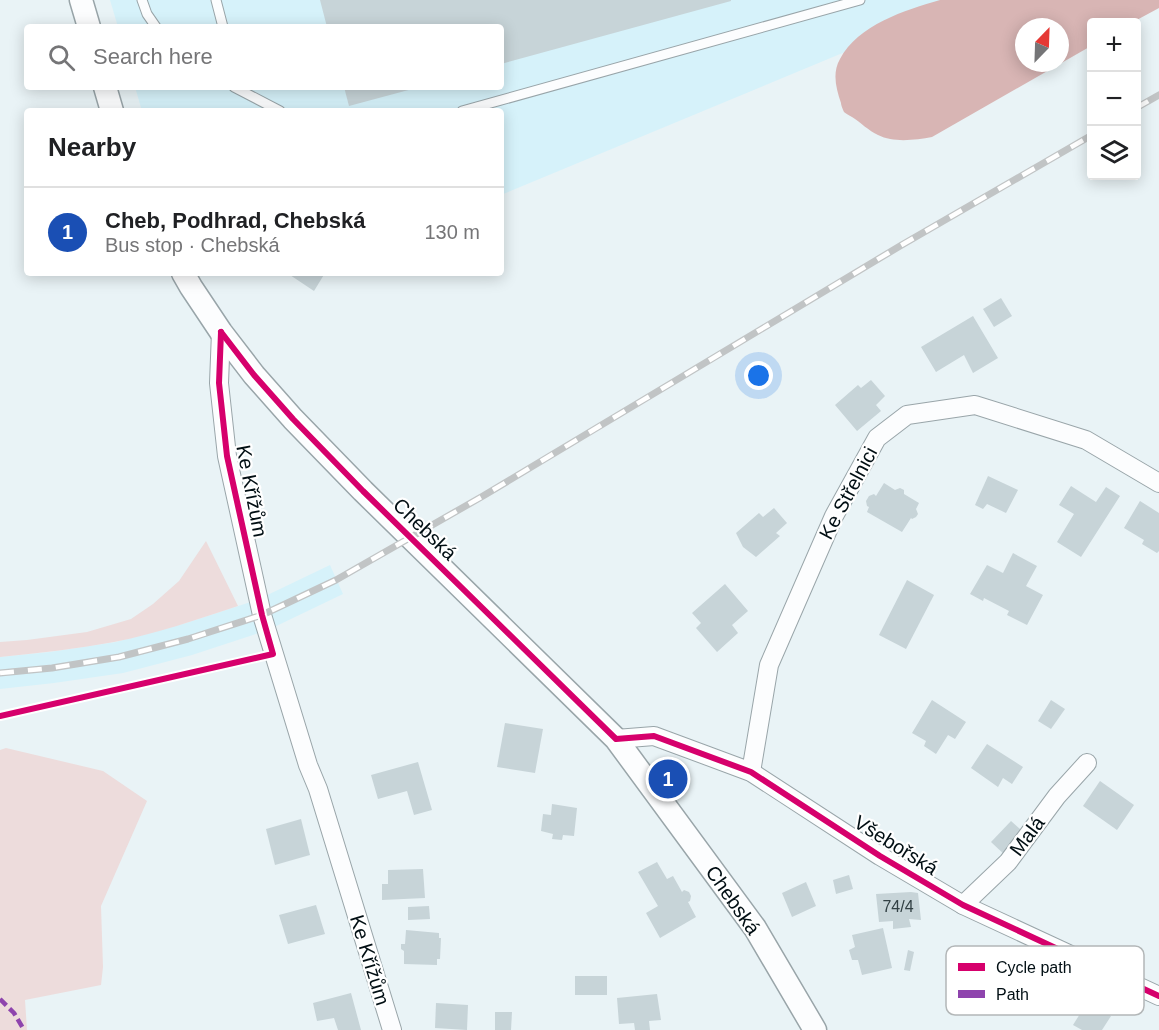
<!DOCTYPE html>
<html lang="en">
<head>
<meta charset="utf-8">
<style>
	body { margin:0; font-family:Helvetica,sans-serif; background:#f6f6f6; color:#202124 }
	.controls { position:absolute; right:18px; top:18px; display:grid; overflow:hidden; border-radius:6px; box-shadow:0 3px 15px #0003 }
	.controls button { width:54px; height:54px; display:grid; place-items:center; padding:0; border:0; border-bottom:2px solid #e0e0e0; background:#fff; color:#202124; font:30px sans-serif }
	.compass { position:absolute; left:1015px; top:18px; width:54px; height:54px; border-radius:50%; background:#fff; box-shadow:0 3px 15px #0003; rotate:23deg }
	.you { position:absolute; left:759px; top:376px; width:21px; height:21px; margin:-15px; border:4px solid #fff; border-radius:50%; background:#1a73e8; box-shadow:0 0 0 9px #1a73e833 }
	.badge { display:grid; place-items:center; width:39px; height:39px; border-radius:50%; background:#7c3aed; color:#fff; font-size:20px; font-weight:700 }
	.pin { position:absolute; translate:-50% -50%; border:3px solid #fff; box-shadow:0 2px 6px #0006 }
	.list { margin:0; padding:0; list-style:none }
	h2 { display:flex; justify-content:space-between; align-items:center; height:78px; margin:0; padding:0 24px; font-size:26px }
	h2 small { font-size:20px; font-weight:400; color:#757577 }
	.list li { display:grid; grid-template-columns:39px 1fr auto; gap:18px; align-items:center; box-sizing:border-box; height:90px; padding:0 24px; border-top:2px solid #e0e0e0 }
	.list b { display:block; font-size:22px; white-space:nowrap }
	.list p { margin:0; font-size:20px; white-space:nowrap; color:#757577 }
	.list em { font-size:20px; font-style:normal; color:#757577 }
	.icon { flex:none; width:33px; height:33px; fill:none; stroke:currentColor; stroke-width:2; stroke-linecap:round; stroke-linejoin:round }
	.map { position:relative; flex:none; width:1159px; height:1030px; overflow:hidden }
	.search { position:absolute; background:#fff; box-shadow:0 3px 15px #0003; left:24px; top:24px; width:480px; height:66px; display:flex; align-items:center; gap:15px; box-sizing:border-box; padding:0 21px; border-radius:6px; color:#757577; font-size:22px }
	.panel { position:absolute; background:#fff; box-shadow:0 3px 15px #0003; left:24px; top:108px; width:480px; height:168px; border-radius:6px }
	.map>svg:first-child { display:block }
	.built { fill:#d6f2fa }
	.green { fill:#eddcdc }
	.water { fill:#d8b5b4; fill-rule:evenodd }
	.building { fill:#c7d4d8 }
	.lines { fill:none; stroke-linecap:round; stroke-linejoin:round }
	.service-casing { stroke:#99a5a9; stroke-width:11 }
	.minor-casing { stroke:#99a5a9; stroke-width:20 }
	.tertiary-casing { stroke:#99a5a9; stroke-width:25 }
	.service { stroke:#fcfdfe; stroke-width:9 }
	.minor { stroke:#fcfdfe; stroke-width:18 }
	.tertiary { stroke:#fcfdfe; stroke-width:22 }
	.rail-casing { stroke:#c1c4c5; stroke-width:7 }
	.rail { stroke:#fff; stroke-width:4.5; stroke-dasharray:14; stroke-linecap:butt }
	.quiet { stroke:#8e44ad; stroke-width:4.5; stroke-dasharray:9 4.5; stroke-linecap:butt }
	.cycleway-casing { stroke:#fff; stroke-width:10 }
	.cycleway { stroke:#d6006c; stroke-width:6 }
	.labels { text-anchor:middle; stroke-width:4.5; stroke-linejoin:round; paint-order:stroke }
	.number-label { font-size:16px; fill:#324044 }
	.street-label { font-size:20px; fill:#010e13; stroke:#fff }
	.key { fill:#fff; stroke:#b3b7b8; stroke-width:1.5 }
	.key-label { font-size:16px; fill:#010e13 }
</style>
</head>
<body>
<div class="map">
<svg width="1159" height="1030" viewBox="0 0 1159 1030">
	<rect width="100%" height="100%" fill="#e9f3f6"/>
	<g class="built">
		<polygon points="110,0 945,0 868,30 853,42 845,52 501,195 501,111 142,111 135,87 501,87 501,27 118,27"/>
		<polygon points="330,565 343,594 268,630 192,655 123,673 54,683 0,689 0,657 50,652 116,642 183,624 257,600"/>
	</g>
	<g class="green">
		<path d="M 206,541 L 238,606 C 198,619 156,634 114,642 C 76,649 38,653 0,657 L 0,642 L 27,640 L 87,632 L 131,619 L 153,604 L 179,581 Z"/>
		<polygon points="6,748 103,771 147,801 101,906 103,967 101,985 25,1000 27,1030 0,1030 0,750"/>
	</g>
	<path class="water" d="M 940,0 L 1159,0 L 1159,8 L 1133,22 L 1092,22 L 1091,46 L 932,137 C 915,140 894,143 878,135 C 869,131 860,122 852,117 C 849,115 846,114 844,112 C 843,110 841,105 841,103 C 836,88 832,73 840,59 C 858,25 905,10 940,0 ZM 1024,27 L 1060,27 L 1060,63 L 1024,63 Z"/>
	<g class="building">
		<polygon points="320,0 731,0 731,1 501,64 501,27 327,27"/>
		<polygon points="344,87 416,87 416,88 349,106"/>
		<polygon points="287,273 325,273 314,291"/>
		<polygon points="1001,298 1012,316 994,327 983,309"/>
		<polygon points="973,316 998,358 973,373 964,355 936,372 921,347"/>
		<polygon points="871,380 885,396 876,405 881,411 857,431 835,405 858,385 861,388"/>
		<polygon points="988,476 1018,490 1006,513 987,504 983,509 975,505"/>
		<polygon points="884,483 895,490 900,488 904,490 904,494 919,503 916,509 918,514 916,517 912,519 911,518 902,532 867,512 869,507 867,506 866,501 869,496 874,494 876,496"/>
		<polygon points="1071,486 1096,502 1106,487 1120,496 1081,557 1057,542 1074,514 1059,505"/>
		<polygon points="1140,501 1159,513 1159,551 1157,553 1142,544 1144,540 1124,528"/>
		<polygon points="774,508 787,523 776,533 780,536 756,557 743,547 736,533 759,513 763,517"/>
		<polygon points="1013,553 1037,566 1026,586 1043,595 1027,625 1007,615 1009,611 984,598 983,601 970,594 987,565 1003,573"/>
		<polygon points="907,580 934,595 906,649 879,635"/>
		<polygon points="725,584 748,611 732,625 738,633 717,652 696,628 701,623 692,613"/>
		<polygon points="932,700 966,722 955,739 948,735 936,754 924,746 926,741 912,733"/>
		<polygon points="1051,700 1065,709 1051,729 1038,721"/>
		<polygon points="505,723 543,729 535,773 497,767"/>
		<polygon points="987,744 1023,767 1012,784 1003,778 998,787 971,768"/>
		<polygon points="418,762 432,810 414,815 407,791 378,799 371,775"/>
		<polygon points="1100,781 1134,805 1117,830 1083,806"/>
		<polygon points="552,804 577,808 574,836 563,835 562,840 552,839 553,834 541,831 543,814 551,815"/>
		<polygon points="301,819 310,855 275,865 266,829"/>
		<polygon points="1011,821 1027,835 1007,857 991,842"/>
		<polygon points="657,862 667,879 673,876 682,892 684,890 689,892 691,896 690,901 688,902 696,917 660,938 646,913 658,906 638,872"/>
		<polygon points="423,869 425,898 382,900 382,884 388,884 388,870"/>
		<polygon points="849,875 853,889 836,894 833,880"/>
		<polygon points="806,882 816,906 792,917 782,893"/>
		<polygon points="911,892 918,893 921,920 909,919 911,927 893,929 893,921 879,922 876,894"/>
		<polygon points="316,905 325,934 288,944 279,915"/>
		<polygon points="429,906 430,919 408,920 408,907"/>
		<polygon points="883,928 892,968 862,975 858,960 852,960 849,950 855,947 852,935"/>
		<polygon points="406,930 439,933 439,938 441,938 440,959 437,959 437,965 404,964 404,951 401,949 401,944 405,944"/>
		<polygon points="908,950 914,952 910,971 904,970"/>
		<rect x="575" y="976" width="32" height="19"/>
		<polygon points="351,993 361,1030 338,1030 334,1018 317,1021 313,1003"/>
		<polygon points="657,994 661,1020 649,1021 650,1030 635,1030 634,1023 619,1024 617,998"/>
		<polygon points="1088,1001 1111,1016 1102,1030 1082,1030 1073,1025"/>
		<polygon points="436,1003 468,1005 467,1030 435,1028"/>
		<polygon points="495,1012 512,1012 511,1030 495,1030"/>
	</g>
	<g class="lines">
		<defs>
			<g id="service">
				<polyline points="142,0 147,14 156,27"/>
				<polyline points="216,0 223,27"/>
				<polyline points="234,87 280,111"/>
				<polyline points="462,111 860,0"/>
			</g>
			<g id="minor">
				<polyline points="221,332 219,383 227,456 262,615 308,765 318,789 392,1030"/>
				<polyline points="616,739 654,736 751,772 880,856 963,905 1159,996"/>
				<polyline points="751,772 769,665 834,516 877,438 907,415 975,405 1086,440 1159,483"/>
				<polyline points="963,905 1008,862 1057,796 1087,763"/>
			</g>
			<g id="tertiary">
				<polyline points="81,0 89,27"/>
				<polyline points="105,87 112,111"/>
				<polyline points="183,273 191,287 221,332 254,375 293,419 363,491 616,739 755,928 815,1030"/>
			</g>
		</defs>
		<use href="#service" class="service-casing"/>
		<use href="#minor" class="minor-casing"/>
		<use href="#tertiary" class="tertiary-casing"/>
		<use href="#service" class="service"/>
		<use href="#minor" class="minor"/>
		<use href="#tertiary" class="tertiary"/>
		<defs>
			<g id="rail">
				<polyline points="1136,108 1159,95"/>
				<polyline points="0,673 52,668 119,657 188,639 262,615 336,580 483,496 900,246 1092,135"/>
			</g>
		</defs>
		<use href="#rail" class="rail-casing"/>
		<use href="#rail" class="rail"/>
		<polyline class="quiet" points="0,999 14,1013 24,1030"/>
		<defs>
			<g id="cycleway">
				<polyline points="221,332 254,375 293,419 363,491 616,739 654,736 751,772 880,856 963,905 1159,996"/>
				<polyline points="0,716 273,654 262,615 227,456 219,383 221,332"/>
			</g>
		</defs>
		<use href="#cycleway" class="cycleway-casing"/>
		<use href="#cycleway" class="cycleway"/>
	</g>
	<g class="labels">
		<g class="number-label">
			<text x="898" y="912">74/4</text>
		</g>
		<g class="street-label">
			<text transform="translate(252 491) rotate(79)" y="7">Ke Křížům</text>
			<text transform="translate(848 493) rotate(-62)" y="7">Ke Střelnici</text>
			<text transform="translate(425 529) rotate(44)" y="7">Chebská</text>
			<text transform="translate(1027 836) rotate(-53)" y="7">Malá</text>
			<text transform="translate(896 845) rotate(32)" y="7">Všebořská</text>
			<text transform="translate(733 900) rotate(55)" y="7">Chebská</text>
			<text transform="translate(370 960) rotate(73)" y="7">Ke Křížům</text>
		</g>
	</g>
	<rect x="946" y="946" width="198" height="69" rx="9" class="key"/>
	<rect x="958" y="963" width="27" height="8" fill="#d6006c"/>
	<rect x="958" y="990" width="27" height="8" fill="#8e44ad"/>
	<g class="key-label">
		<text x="996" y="973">Cycle path</text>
		<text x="996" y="1000">Path</text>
	</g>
</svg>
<div class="controls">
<button>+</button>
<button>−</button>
<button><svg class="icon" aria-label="layers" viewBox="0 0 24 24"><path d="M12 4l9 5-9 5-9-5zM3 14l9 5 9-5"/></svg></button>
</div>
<svg class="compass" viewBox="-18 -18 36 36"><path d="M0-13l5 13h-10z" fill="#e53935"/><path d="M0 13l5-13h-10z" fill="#757577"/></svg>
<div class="you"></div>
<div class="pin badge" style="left:668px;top:779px;background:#1a4fb4">1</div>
<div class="search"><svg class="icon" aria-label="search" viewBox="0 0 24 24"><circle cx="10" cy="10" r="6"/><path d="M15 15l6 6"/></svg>Search here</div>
<section class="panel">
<h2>Nearby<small></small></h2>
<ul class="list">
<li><span class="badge" style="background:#1a4fb4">1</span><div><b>Cheb, Podhrad, Chebská</b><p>Bus stop · Chebská</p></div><em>130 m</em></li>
</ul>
</section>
</div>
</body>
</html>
